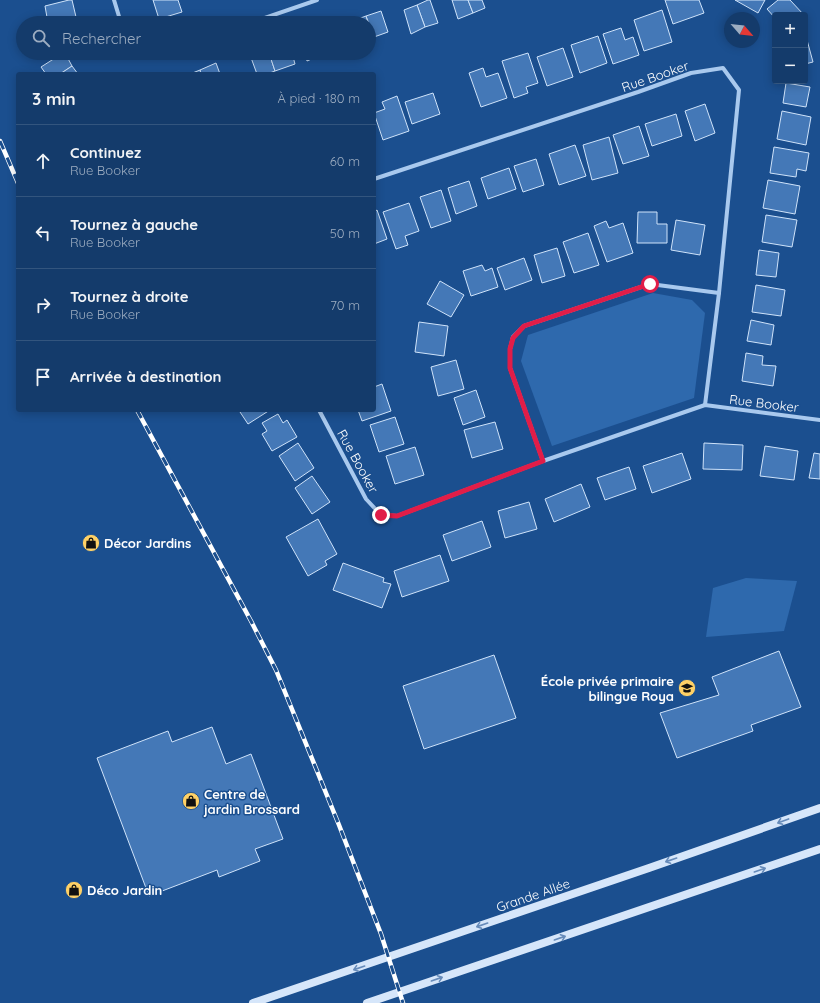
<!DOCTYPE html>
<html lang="fr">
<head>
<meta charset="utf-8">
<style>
	body { margin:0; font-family:Quicksand,sans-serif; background:#214673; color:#f1f3f6 }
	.controls { position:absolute; right:12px; top:12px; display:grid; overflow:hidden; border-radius:4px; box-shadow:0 2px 10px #0003 }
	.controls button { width:36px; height:36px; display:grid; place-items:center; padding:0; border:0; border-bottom:1px solid #33557e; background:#143b6b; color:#f1f3f6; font:20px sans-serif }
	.compass { position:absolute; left:724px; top:12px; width:36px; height:36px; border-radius:50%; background:#143b6b; box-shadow:0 2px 10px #0003; rotate:118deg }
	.stop { position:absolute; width:12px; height:12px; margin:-9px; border:3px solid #e11d48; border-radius:50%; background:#fff }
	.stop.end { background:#e11d48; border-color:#fff; box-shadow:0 1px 4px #0008 }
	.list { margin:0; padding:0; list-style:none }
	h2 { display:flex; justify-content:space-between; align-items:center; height:52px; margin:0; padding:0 16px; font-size:17px }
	h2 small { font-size:13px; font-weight:400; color:#9dadc1 }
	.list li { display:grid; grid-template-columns:26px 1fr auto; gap:12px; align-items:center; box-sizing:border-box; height:72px; padding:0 16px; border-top:1px solid #33557e }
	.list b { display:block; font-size:15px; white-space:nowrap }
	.list p { margin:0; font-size:13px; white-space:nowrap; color:#9dadc1 }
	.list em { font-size:13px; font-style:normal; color:#9dadc1 }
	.icon { flex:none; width:22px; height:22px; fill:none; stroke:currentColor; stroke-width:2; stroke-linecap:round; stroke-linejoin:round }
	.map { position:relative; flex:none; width:820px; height:1003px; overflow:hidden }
	.search { position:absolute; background:#143b6b; box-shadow:0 2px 10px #0003; left:16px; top:16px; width:360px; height:44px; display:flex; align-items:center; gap:10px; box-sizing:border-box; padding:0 14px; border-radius:22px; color:#9dadc1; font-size:15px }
	.panel { position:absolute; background:#143b6b; box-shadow:0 2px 10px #0003; left:16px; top:72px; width:360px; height:340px; border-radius:4px }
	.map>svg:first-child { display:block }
	.green { fill:#2e69ad }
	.building { fill:#4478b7; stroke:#cfe3fa }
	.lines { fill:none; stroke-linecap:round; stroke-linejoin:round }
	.minor { stroke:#a9c9ee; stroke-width:4 }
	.secondary { stroke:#d6e6fa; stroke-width:8 }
	.rail-casing { stroke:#fff; stroke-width:4.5 }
	.rail { stroke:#1b4f8f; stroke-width:3; stroke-dasharray:9; stroke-linecap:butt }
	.oneway { stroke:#668bba }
	.route { stroke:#e11d48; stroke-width:5 }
	.labels { text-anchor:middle; stroke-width:3; stroke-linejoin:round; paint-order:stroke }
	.street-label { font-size:13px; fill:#fff; stroke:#1b4f8f }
	.poi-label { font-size:13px; font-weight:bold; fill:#fff; stroke:#1b4f8f; text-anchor:start }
</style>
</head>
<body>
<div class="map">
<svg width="820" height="1003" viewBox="0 0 820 1003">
	<rect width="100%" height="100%" fill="#1b4f8f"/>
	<g class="green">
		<polygon points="653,293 692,300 705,313 694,398 552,446 521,361 528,335"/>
		<polygon points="746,578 797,581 784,631 706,637 713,588"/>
	</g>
	<g class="building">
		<polygon points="69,0 72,0 76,17 48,23 45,6"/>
		<polygon points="153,0 178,0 182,12 159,19"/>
		<polygon points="428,0 430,0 438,23 425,27 417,5"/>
		<polygon points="452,0 468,0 473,13 458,19"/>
		<polygon points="468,0 482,0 485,8 473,13"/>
		<polygon points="665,0 699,0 704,13 673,24"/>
		<polygon points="735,0 765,0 758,13"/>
		<polygon points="778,0 790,0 804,15 775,15 775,18 767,9"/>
		<polygon points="417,5 425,27 411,34 404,10"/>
		<polygon points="662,10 672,42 644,51 634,20"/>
		<polygon points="381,11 388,32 374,37 366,16"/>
		<polygon points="366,16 368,23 351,23 350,22"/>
		<polygon points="76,17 77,23 50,23"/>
		<polygon points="369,24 374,37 369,39"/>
		<polygon points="621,28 625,40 633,37 639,55 613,64 603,34"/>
		<polygon points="598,36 607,63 580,73 571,45"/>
		<polygon points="807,40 813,62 805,64 805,41"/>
		<polygon points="563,48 573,77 547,86 537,57"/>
		<polygon points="63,53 65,53 72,66 60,74 46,74 41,67"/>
		<polygon points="255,53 269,53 275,71 267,74 257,74 250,55"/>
		<polygon points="269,53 292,53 295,64 275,71"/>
		<polygon points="305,53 323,53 323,54 307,61"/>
		<polygon points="528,53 538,83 526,87 528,93 514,98 502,61"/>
		<polygon points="216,63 220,74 201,74 200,70"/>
		<polygon points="72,66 78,74 60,74"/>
		<polygon points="483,68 486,77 498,73 507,98 481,107 469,73"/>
		<polygon points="200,70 201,74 190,74"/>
		<polygon points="786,83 810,87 806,107 783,103"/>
		<polygon points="433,93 440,114 412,124 405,102"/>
		<polygon points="397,96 409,131 383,140 374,113 385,109 382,102"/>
		<polygon points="705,104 715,133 695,141 685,111"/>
		<polygon points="782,111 811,117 806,145 777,139"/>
		<polygon points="676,114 682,136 652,146 645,124"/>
		<polygon points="639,126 649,156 623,164 613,135"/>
		<polygon points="609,137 618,173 592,180 583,145"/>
		<polygon points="575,145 586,176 559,185 549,154"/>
		<polygon points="774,147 809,153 806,171 797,169 796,177 770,173"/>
		<polygon points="536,159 544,185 523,192 514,166"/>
		<polygon points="509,168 516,189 488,199 481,178"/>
		<polygon points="768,180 800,186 795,214 763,208"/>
		<polygon points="469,181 477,206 456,214 448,188"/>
		<polygon points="441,190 451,221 431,228 420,197"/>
		<polygon points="409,203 419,231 405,236 408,245 396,249 383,212"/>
		<polygon points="377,210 387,239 374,244 374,212"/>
		<polygon points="638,212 657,212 657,224 667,224 667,243 637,243"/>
		<polygon points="766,215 797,220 792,247 762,242"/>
		<polygon points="676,220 705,225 700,255 671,250"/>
		<polygon points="606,221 609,228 623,223 633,253 607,262 594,226"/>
		<polygon points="588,233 599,265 574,273 563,242"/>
		<polygon points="557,248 565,276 542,283 534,255"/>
		<polygon points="759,250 779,253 776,277 756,275"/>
		<polygon points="524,258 532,280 505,290 497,268"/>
		<polygon points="482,265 485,271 492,268 498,287 471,296 463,271"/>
		<polygon points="440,281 464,295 451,317 427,304"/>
		<polygon points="756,285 785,290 781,316 752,312"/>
		<polygon points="751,320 774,325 771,345 747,341"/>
		<polygon points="419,322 448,326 444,356 415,352"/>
		<polygon points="746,353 763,356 762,365 776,366 773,386 742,381"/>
		<polygon points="456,360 464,389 438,396 431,367"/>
		<polygon points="382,384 391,411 362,421 358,410 374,410 374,387"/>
		<polygon points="476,390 485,417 463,425 454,398"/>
		<polygon points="243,410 270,410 248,424 240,412"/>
		<polygon points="278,414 283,423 287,420 297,437 272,451 262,434 267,431 262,423"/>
		<polygon points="395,417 404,444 379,452 370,425"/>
		<polygon points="495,422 503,449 472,458 464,430"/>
		<polygon points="298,443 314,468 295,481 279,456"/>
		<polygon points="704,443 743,445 742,470 703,469"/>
		<polygon points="765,446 798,451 794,480 760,476"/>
		<polygon points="415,447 424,475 395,484 386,456"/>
		<polygon points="682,453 691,479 652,493 643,466"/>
		<polygon points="814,453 820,454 820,479 809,478"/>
		<polygon points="629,467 636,489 605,500 597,478"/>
		<polygon points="312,476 330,502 312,514 295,488"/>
		<polygon points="581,484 590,507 554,522 545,499"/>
		<polygon points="529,502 537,529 505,538 498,511"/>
		<polygon points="318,519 337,554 325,561 327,565 308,576 286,537"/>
		<polygon points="482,521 491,547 452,561 443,535"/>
		<polygon points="440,555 449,581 402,597 394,571"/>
		<polygon points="343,563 384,578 383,582 391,584 382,608 333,590"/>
		<polygon points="779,651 801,707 751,725 753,731 677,758 660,713 719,695 712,677"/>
		<polygon points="494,655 516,718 424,749 403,686"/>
		<polygon points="212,727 226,764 251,754 283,839 255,849 260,861 219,877 217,870 149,896 97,758 168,731 172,742"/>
	</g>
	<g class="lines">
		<g class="minor">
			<polyline points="114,0 121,23"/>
			<polyline points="250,23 317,0"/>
			<polyline points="130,53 131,58 149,53"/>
			<polyline points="374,179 638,92 691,73 723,68 739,90 719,293 705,405"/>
			<polyline points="319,410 366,499 381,515 397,516 543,461 705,405 820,420"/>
			<polyline points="543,461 510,368 510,349 513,337 524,326 650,284 719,293"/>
		</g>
		<g class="secondary">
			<polyline points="253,1003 649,868 820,808"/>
			<polyline points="367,1003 820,849"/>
		</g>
		<defs>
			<g id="rail">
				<polyline points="0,141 18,183"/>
				<polyline points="137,410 251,621 276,670 339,825 381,934 403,1003"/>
			</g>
		</defs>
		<use href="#rail" class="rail-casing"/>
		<use href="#rail" class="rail"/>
	</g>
	<defs><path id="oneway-shaft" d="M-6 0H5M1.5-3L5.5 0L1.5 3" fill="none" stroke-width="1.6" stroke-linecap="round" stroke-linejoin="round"/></defs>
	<g class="oneway">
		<use href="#oneway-shaft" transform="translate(783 821) rotate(160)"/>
		<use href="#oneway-shaft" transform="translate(671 860) rotate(161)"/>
		<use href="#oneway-shaft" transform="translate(760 870) rotate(-19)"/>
		<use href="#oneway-shaft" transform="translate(482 925) rotate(161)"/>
		<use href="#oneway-shaft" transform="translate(560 938) rotate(-19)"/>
		<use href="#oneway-shaft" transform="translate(359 968) rotate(161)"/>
		<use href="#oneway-shaft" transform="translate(437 979) rotate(-19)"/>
	</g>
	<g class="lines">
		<polyline class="route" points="381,515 397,516 543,461 510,368 510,349 513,338 524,326 650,284"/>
	</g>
	<defs>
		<symbol id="shop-disc" viewBox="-11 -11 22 22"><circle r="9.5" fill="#ffd166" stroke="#1b4f8f"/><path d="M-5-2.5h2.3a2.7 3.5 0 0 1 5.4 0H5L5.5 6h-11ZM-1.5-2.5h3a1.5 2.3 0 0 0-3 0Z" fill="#111"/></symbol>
		<symbol id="school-disc" viewBox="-11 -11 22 22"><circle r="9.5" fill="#ffd166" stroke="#1b4f8f"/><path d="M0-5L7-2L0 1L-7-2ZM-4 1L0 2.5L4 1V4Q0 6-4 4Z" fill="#111"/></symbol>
	</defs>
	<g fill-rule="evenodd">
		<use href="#shop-disc" x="81" y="533" width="20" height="20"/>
		<use href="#school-disc" x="677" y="678" width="20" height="20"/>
		<use href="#shop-disc" x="181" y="791" width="20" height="20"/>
		<use href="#shop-disc" x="64" y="880" width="20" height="20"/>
	</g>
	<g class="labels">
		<g class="street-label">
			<text transform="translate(655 76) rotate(-19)" y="5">Rue Booker</text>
			<text transform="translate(764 403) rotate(7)" y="5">Rue Booker</text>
			<text transform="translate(358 461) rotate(61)" y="5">Rue Booker</text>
			<text transform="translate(533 895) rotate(-19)" y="5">Grande Allée</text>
		</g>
		<g class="poi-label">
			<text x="104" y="548">Décor Jardins</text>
			<text x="674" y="686" text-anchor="end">École privée primaire<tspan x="674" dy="15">bilingue Roya</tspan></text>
			<text x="204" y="799">Centre de<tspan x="204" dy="15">jardin Brossard</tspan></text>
			<text x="87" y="895">Déco Jardin</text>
		</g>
	</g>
</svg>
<div class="controls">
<button>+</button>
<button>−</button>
</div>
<svg class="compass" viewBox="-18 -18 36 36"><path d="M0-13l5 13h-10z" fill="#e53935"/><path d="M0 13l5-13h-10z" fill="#9dadc1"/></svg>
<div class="stop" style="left:650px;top:284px"></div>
<div class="stop end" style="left:381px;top:515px"></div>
<div class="search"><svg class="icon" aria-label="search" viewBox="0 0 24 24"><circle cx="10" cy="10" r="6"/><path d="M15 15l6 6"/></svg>Rechercher</div>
<section class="panel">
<h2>3 min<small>À pied · 180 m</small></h2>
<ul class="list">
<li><svg class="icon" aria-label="ahead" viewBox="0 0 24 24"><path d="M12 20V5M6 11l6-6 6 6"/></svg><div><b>Continuez</b><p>Rue Booker</p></div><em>60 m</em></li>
<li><svg class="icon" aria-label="left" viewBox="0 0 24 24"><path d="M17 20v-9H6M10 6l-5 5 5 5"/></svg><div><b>Tournez à gauche</b><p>Rue Booker</p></div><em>50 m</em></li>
<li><svg class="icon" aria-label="right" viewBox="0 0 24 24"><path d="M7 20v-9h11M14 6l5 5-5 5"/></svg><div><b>Tournez à droite</b><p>Rue Booker</p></div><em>70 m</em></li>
<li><svg class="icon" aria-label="arrive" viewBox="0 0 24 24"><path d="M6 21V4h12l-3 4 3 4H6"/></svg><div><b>Arrivée à destination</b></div></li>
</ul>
</section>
</div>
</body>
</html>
